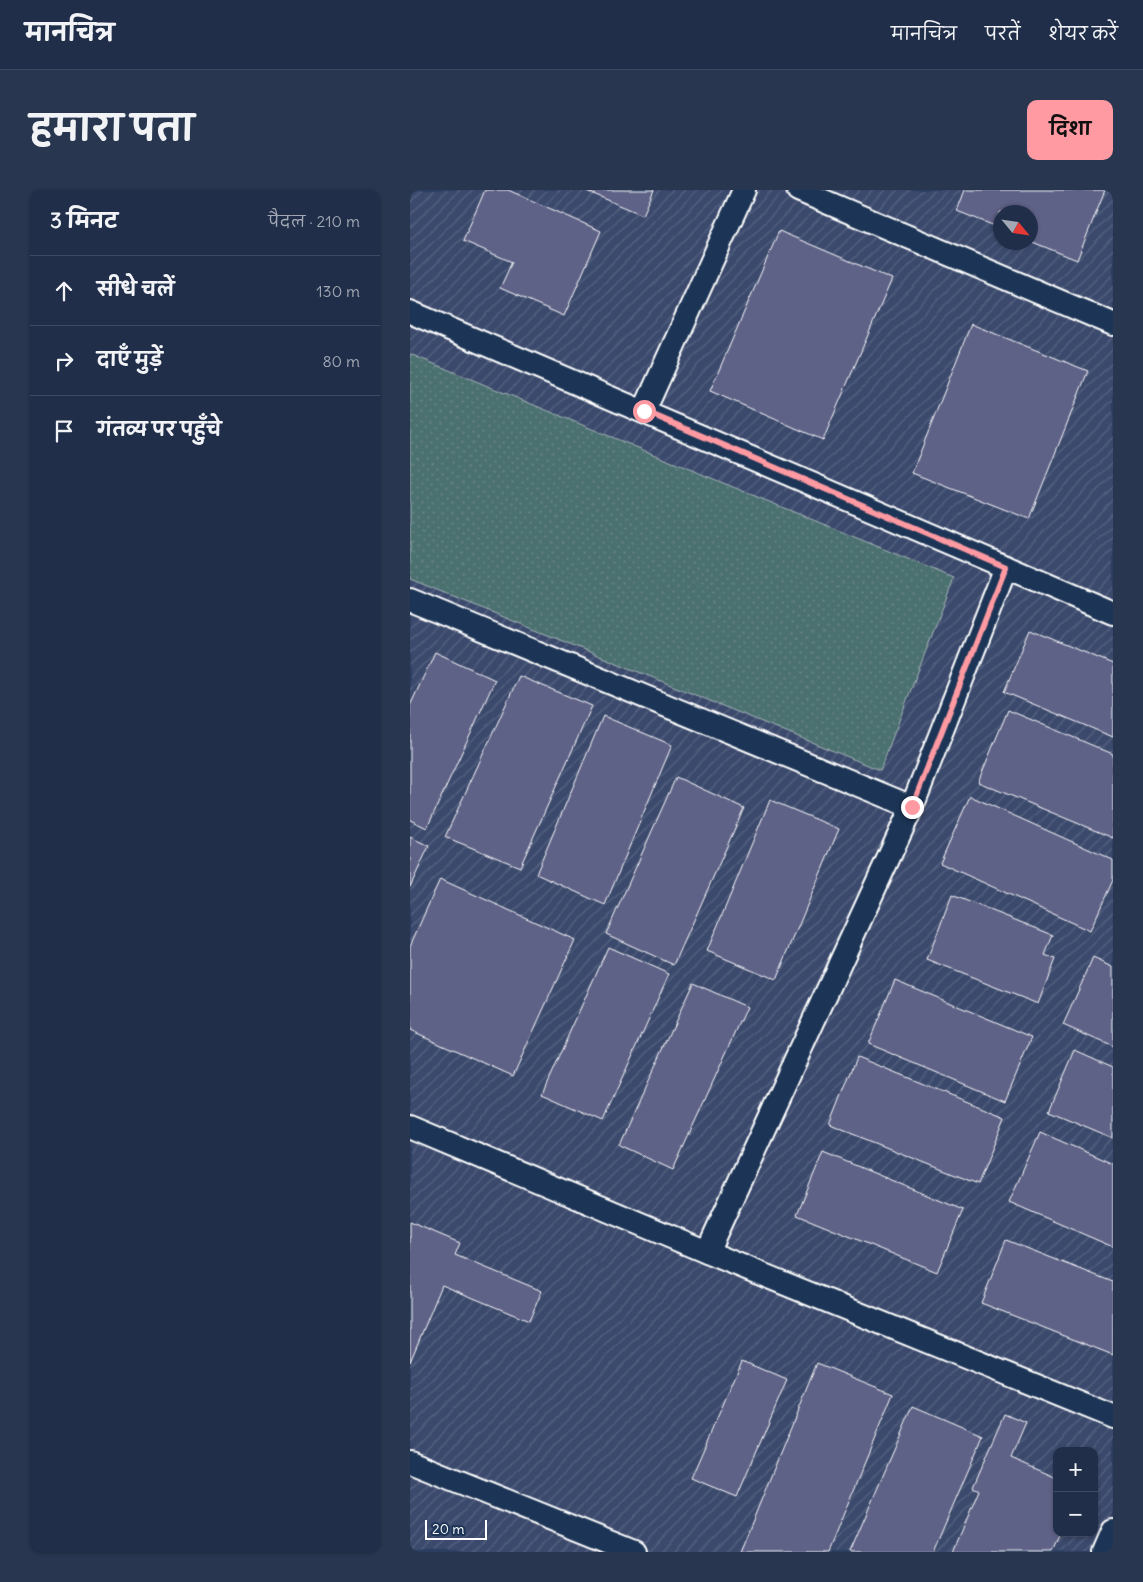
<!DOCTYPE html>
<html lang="hi">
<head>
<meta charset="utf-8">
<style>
	body { margin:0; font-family:Delius,"Playpen Sans Deva",sans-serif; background:#283650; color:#f1f3f6 }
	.controls { position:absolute; right:15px; bottom:15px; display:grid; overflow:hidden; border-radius:10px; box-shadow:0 1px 4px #0004 }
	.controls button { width:45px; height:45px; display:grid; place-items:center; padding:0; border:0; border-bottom:1px solid #3d4a61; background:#202e49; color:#f1f3f6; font:25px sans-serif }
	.compass { position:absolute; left:583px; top:15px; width:45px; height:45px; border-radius:50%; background:#202e49; box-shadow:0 1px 4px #0004; rotate:119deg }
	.scale { position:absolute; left:15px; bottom:12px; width:62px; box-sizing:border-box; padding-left:5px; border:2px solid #fff; border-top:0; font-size:14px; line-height:18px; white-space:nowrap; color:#fff; -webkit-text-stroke:4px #1d3557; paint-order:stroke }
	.stop { position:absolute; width:15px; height:15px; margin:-11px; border:4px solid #ff9aa2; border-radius:50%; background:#fff }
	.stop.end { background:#ff9aa2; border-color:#fff; box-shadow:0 1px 5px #0008 }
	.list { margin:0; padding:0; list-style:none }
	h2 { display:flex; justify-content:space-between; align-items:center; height:65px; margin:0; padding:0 20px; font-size:21px }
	h2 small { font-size:16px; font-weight:400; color:#a2a8b4 }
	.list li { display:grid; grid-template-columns:32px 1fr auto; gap:15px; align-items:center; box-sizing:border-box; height:70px; padding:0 20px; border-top:1px solid #3d4a61 }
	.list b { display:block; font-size:19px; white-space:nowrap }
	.list em { font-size:16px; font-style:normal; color:#a2a8b4 }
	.icon { flex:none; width:28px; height:28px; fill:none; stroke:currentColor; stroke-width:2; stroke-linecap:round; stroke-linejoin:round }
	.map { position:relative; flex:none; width:703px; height:1362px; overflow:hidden; border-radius:10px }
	header { display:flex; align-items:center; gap:30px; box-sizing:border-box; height:70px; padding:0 25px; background:#202e49; border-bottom:1px solid #3d4a61 }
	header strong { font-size:24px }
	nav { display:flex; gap:28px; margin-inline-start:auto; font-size:18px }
	.intro { display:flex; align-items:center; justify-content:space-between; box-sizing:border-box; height:120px; padding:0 30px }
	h1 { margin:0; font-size:35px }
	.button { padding:12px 22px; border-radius:10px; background:#ff9aa2; color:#111; font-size:18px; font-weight:700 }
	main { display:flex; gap:30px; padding:0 30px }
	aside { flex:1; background:#202e49; border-radius:10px; box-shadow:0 1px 4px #0004 }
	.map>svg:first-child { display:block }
	.industrial { fill:url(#industrial-furrows); fill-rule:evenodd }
	.park { fill:url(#park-dots); stroke:#a6b7b8 }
	.building { fill:#5f6287; stroke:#fff }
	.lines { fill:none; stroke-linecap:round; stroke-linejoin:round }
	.minor-casing { stroke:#fff; stroke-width:26 }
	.minor { stroke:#1d3557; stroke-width:22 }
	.route { stroke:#ff9aa2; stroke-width:6 }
</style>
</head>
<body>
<header>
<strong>मानचित्र</strong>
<nav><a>मानचित्र</a><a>परतें</a><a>शेयर करें</a></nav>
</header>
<div class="intro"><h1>हमारा पता</h1><a class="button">दिशा</a></div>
<main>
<aside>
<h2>3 मिनट<small>पैदल · 210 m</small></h2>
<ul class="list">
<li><svg class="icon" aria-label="ahead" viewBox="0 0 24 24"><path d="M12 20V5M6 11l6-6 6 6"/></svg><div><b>सीधे चलें</b></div><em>130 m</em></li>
<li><svg class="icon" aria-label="right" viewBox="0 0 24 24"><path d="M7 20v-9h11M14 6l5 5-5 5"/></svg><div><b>दाएँ मुड़ें</b></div><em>80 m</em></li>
<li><svg class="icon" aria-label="arrive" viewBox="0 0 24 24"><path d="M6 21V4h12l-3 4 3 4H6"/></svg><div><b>गंतव्य पर पहुँचे</b></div></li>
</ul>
</aside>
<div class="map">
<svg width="703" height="1362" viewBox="0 0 703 1362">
	<defs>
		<pattern id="industrial-furrows" width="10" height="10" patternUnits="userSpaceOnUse" patternTransform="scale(1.25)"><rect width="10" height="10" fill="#3a496c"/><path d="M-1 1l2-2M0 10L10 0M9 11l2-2" fill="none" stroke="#586482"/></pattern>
		<pattern id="park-dots" width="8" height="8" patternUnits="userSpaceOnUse" patternTransform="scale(1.25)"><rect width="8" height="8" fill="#4c6f70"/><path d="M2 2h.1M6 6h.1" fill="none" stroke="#678585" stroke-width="1.8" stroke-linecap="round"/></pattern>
	</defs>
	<rect width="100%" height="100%" fill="#2a3e61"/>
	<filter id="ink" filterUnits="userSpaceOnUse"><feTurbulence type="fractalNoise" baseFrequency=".02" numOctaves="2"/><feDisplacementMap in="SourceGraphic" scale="10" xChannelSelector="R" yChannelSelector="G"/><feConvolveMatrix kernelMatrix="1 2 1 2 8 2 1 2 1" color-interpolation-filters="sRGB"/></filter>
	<g filter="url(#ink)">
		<path class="industrial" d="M 0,0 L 703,0 L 703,1362 L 0,1362 ZM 590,22 L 620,22 L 620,52 L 590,52 ZM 647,1261 L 684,1261 L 684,1343 L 647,1343 Z"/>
		<polygon class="park" points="0,164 544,388 470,580 0,389"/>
		<g class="building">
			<polygon points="75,0 98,0 191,41 154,126 90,98 102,72 53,51"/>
			<polygon points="174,0 244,0 233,25"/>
			<polygon points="555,0 695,0 667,70 620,51 620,22 590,22 590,38 547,21"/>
			<polygon points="369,41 482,89 413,250 300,201"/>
			<polygon points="561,134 678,181 619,329 502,283"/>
			<polygon points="620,440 703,474 703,547 594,502"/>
			<polygon points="25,462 85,490 17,638 0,630 0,516"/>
			<polygon points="109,486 182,516 110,677 35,647"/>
			<polygon points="598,520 703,564 703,648 568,592"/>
			<polygon points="193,526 262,555 195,715 126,684"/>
			<polygon points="266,587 334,618 264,775 196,744"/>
			<polygon points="560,606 703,670 703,690 680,741 530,673"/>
			<polygon points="360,610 429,639 366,790 297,761"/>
			<polygon points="0,647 19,656 0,697"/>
			<polygon points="30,689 165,750 103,886 0,840 0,756"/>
			<polygon points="542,705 643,745 635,765 645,769 628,814 517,770"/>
			<polygon points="198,757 259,784 193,931 132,904"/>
			<polygon points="683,768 703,777 703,857 653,835"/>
			<polygon points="485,790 622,847 595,911 458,854"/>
			<polygon points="283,793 337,817 263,980 209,955"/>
			<polygon points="665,860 703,877 703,948 639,921"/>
			<polygon points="447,867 595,927 568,994 420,935"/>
			<polygon points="630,942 703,974 703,1057 599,1012"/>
			<polygon points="413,962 553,1020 527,1082 387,1025"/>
			<polygon points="0,1032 50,1053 45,1065 132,1101 119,1131 32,1095 0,1172"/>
			<polygon points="596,1050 703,1092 703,1165 571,1113"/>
			<polygon points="332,1171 377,1190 327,1307 281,1288"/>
			<polygon points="407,1173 483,1204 418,1362 330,1362"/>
			<polygon points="503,1216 573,1246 523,1362 440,1362"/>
			<polygon points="595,1224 616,1233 601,1268 647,1288 647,1343 651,1343 643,1362 543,1362 569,1300 563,1297"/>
		</g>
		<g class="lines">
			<defs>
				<g id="minor">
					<polyline points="388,0 703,134"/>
					<polyline points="0,122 703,423"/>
					<polyline points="234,221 334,0"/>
					<polyline points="0,410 502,617"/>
					<polyline points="0,937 297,1062 703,1227"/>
					<polyline points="297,1062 502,617 596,377"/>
					<polyline points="0,1272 224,1362"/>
					<polyline points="694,1362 703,1341"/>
				</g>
			</defs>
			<use href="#minor" class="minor-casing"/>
			<use href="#minor" class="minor"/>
		</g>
	</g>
	<g class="lines" filter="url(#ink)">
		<polyline class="route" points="234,221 596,377 502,617"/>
	</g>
</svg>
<div class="controls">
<button>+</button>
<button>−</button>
</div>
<svg class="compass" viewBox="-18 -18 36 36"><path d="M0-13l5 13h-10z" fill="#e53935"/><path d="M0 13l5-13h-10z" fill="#a2a8b4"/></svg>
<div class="scale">20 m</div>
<div class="stop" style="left:234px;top:221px"></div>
<div class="stop end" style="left:502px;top:617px"></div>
</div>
</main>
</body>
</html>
